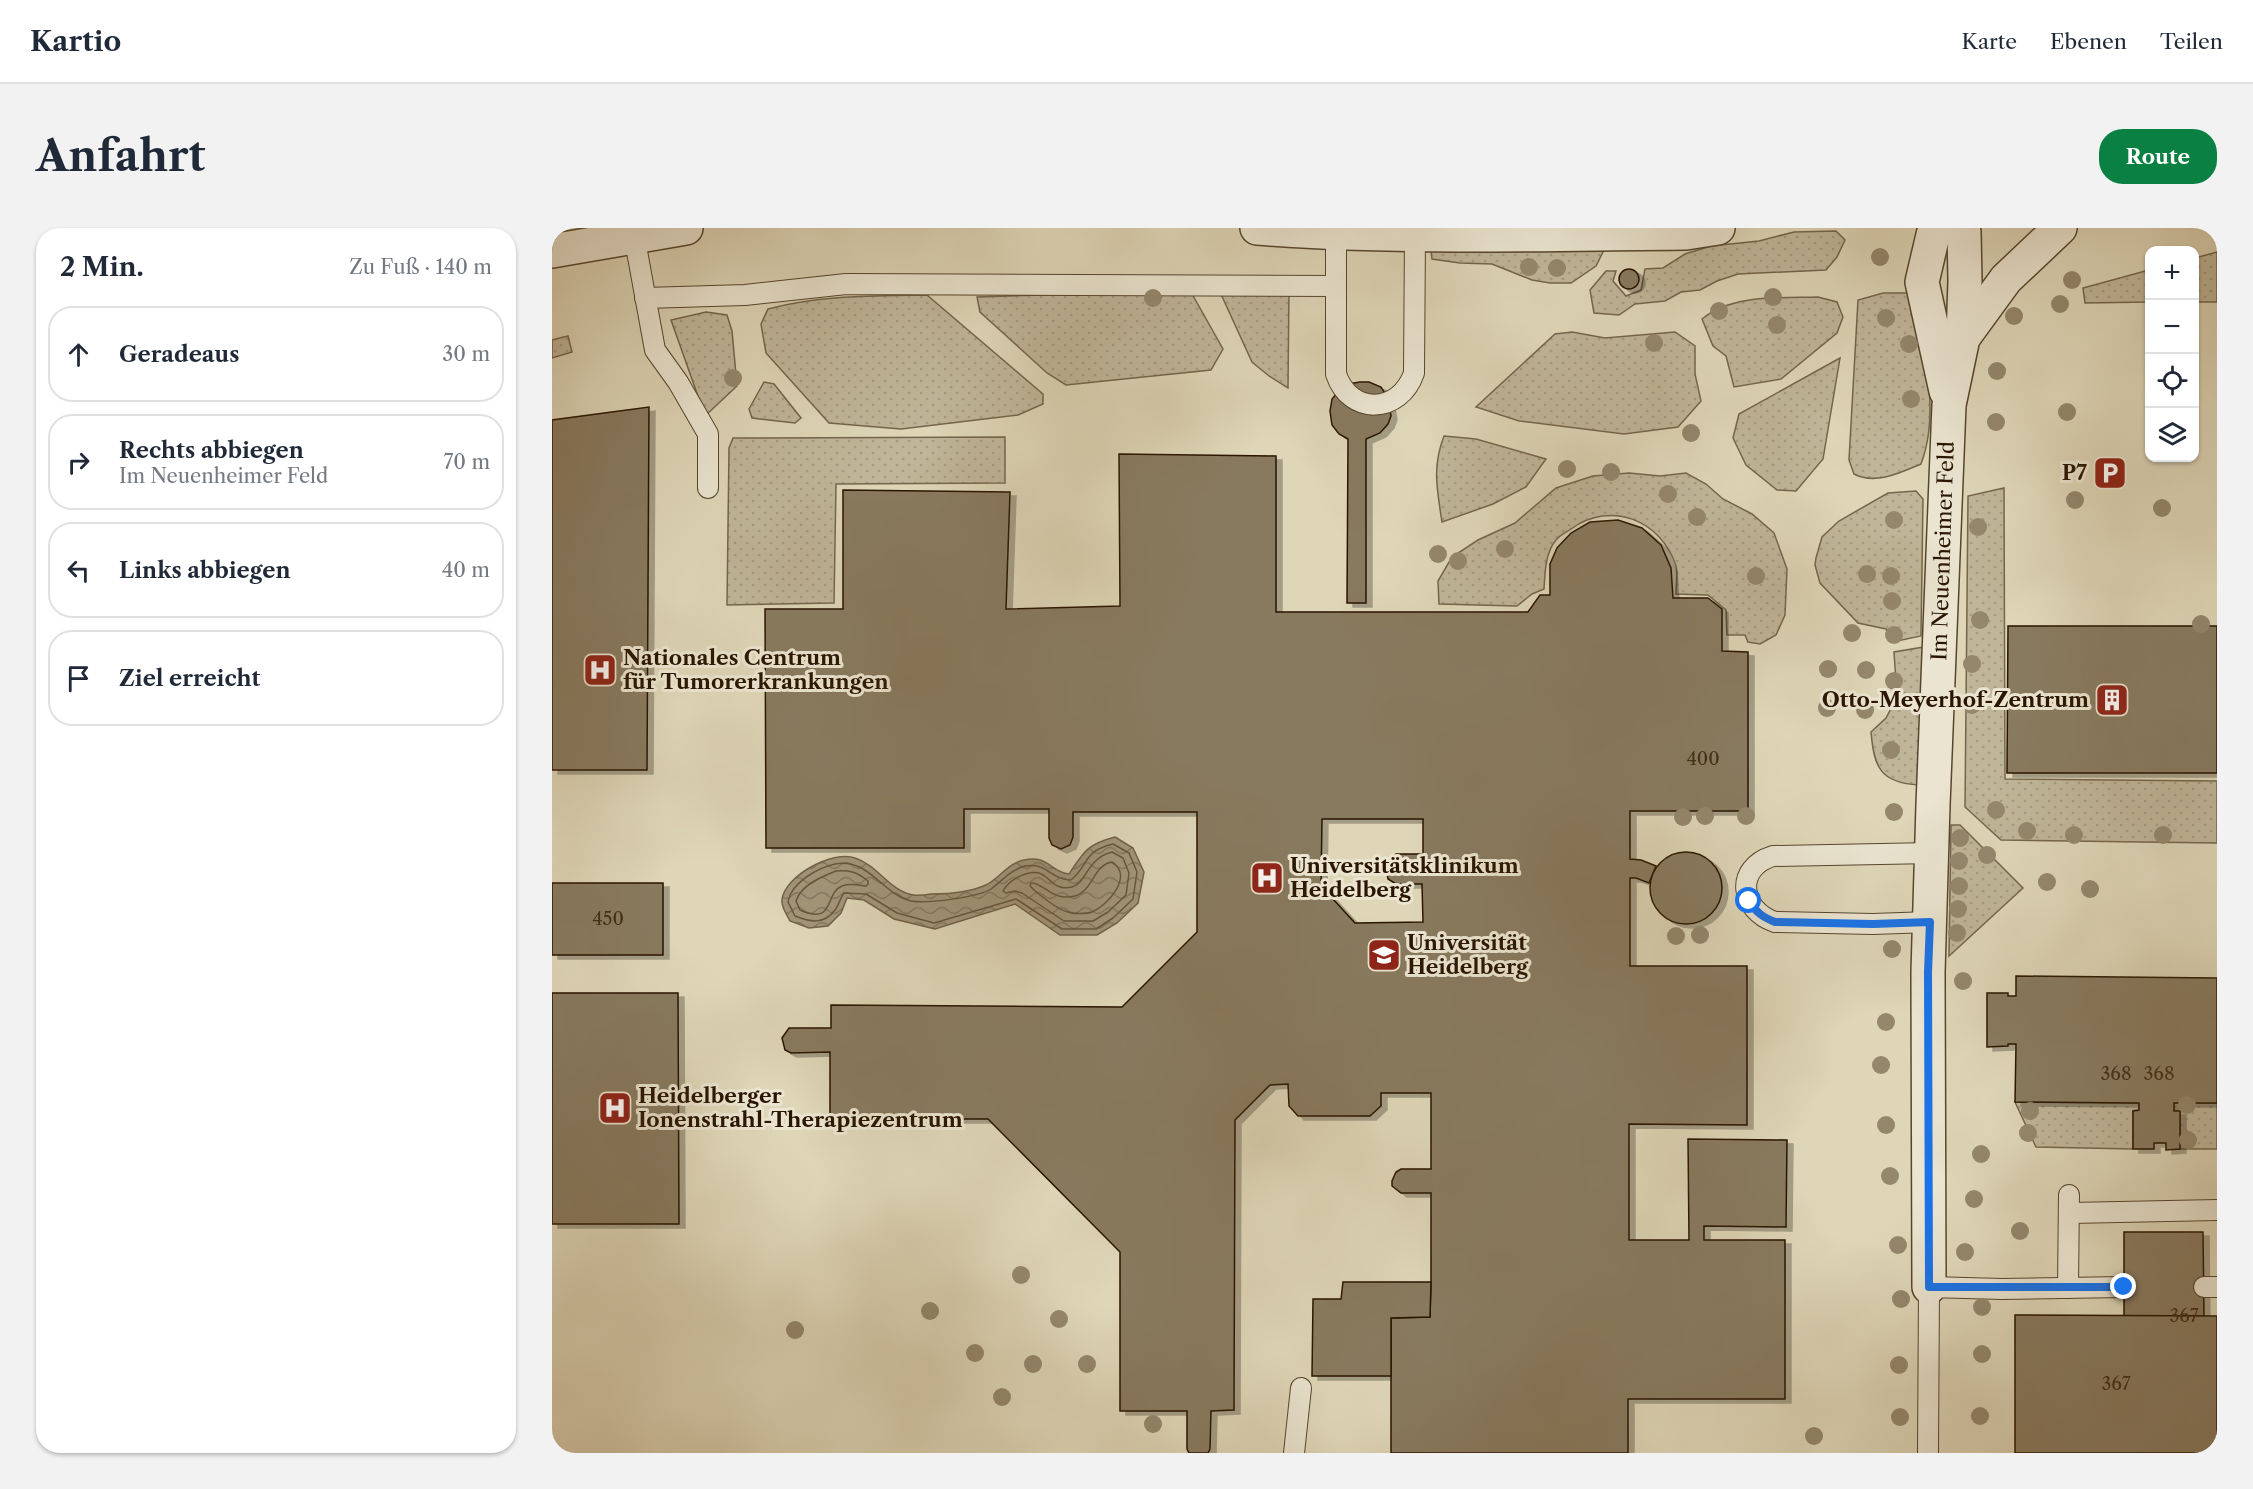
<!DOCTYPE html>
<html lang="de">
<head>
<meta charset="utf-8">
<style>
	body { margin:0; font-family:"Libre Caslon Text",serif; background:#f2f2f3; color:#1f2937 }
	.controls { position:absolute; right:18px; top:18px; display:grid; overflow:hidden; border-radius:12px; box-shadow:0 2px 4px #0004 }
	.controls button { width:54px; height:54px; display:grid; place-items:center; padding:0; border:0; border-bottom:2px solid #e0e1e3; background:#fff; color:#1f2937; font:30px sans-serif }
	.stop { position:absolute; width:18px; height:18px; margin:-14px; border:4px solid #1a73e8; border-radius:50%; background:#fff }
	.stop.end { background:#1a73e8; border-color:#fff; box-shadow:0 2px 6px #0008 }
	.list { margin:0; padding:0; list-style:none }
	h2 { display:flex; justify-content:space-between; align-items:center; height:78px; margin:0; padding:0 24px; font-size:26px }
	h2 small { font-size:20px; font-weight:400; color:#747a83 }
	.list li { display:grid; grid-template-columns:39px 1fr auto; gap:18px; align-items:center; box-sizing:border-box; height:96px; margin:0 12px 12px; padding:0 12px; border:2px solid #e0e1e3; border-radius:24px }
	.list b { display:block; font-size:22px; white-space:nowrap }
	.list p { margin:0; font-size:20px; white-space:nowrap; color:#747a83 }
	.list em { font-size:20px; font-style:normal; color:#747a83 }
	.icon { flex:none; width:33px; height:33px; fill:none; stroke:currentColor; stroke-width:2; stroke-linecap:round; stroke-linejoin:round }
	.map { position:relative; flex:none; width:1665px; height:1225px; overflow:hidden; border-radius:24px }
	header { display:flex; align-items:center; gap:36px; box-sizing:border-box; height:84px; padding:0 30px; background:#fff; border-bottom:2px solid #e0e1e3 }
	header strong { font-size:28px }
	nav { display:flex; gap:33px; margin-inline-start:auto; font-size:21px }
	.intro { display:flex; align-items:center; justify-content:space-between; box-sizing:border-box; height:144px; padding:0 36px }
	h1 { margin:0; font-size:42px }
	.button { padding:15px 27px; border-radius:24px; background:#0b8043; color:#fff; font-size:21px; font-weight:700 }
	main { display:flex; gap:36px; padding:0 36px }
	aside { flex:1; background:#fff; border-radius:24px; box-shadow:0 2px 4px #0004 }
	.map>svg:first-child { display:block }
	.grass { fill:url(#grass-dots); stroke:#74664c; stroke-width:1.5 }
	.water { fill:url(#water-waves); stroke:#716249; stroke-width:1.5 }
	.lines { fill:none; stroke-linecap:round; stroke-linejoin:round }
	.shore { stroke:#66563c; stroke-width:1.5 }
	.building { fill:#887a5f; stroke:#2a1600; stroke-width:1.5; fill-rule:evenodd; filter:url(#shadow) }
	.lane-casing { stroke:#57462e; stroke-width:22 }
	.street-casing { stroke:#57462e; stroke-width:36 }
	.lane { stroke:#eae4d0; stroke-width:20 }
	.street { stroke:#eae4d0; stroke-width:33 }
	.tree { fill:#94876c }
	.route { stroke:#1a73e8; stroke-width:8 }
	.labels { text-anchor:middle; stroke-width:6; stroke-linejoin:round; paint-order:stroke }
	.number-label { font-size:18px; fill:#422f18 }
	.poi-label { font-size:21px; font-weight:bold; fill:#2a1600; stroke:#eae4d0; text-anchor:start }
	.street-label { font-size:21px; fill:#2a1600; stroke:#eae4d0 }
</style>
</head>
<body>
<header>
<strong>Kartio</strong>
<nav><a>Karte</a><a>Ebenen</a><a>Teilen</a></nav>
</header>
<div class="intro"><h1>Anfahrt</h1><a class="button">Route</a></div>
<main>
<aside>
<h2>2 Min.<small>Zu Fuß · 140 m</small></h2>
<ul class="list">
<li><svg class="icon" aria-label="ahead" viewBox="0 0 24 24"><path d="M12 20V5M6 11l6-6 6 6"/></svg><div><b>Geradeaus</b></div><em>30 m</em></li>
<li><svg class="icon" aria-label="right" viewBox="0 0 24 24"><path d="M7 20v-9h11M14 6l5 5-5 5"/></svg><div><b>Rechts abbiegen</b><p>Im Neuenheimer Feld</p></div><em>70 m</em></li>
<li><svg class="icon" aria-label="left" viewBox="0 0 24 24"><path d="M17 20v-9H6M10 6l-5 5 5 5"/></svg><div><b>Links abbiegen</b></div><em>40 m</em></li>
<li><svg class="icon" aria-label="arrive" viewBox="0 0 24 24"><path d="M6 21V4h12l-3 4 3 4H6"/></svg><div><b>Ziel erreicht</b></div></li>
</ul>
</aside>
<div class="map">
<svg width="1665" height="1225" viewBox="0 0 1665 1225">
	<defs>
		<pattern id="grass-dots" width="8" height="8" patternUnits="userSpaceOnUse" patternTransform="scale(1.5)"><rect width="8" height="8" fill="#bfb598"/><path d="M2 2h.1M6 6h.1" fill="none" stroke="#a49b81" stroke-width="1.8" stroke-linecap="round"/></pattern>
		<pattern id="water-waves" width="16" height="10" patternUnits="userSpaceOnUse" patternTransform="scale(1.5)"><rect width="16" height="10" fill="#a19579"/><path d="M0 5q4-4 8 0t8 0" fill="none" stroke="#837961"/></pattern>
		<filter id="shadow"><feDropShadow dx="6" dy="4" stdDeviation="0" flood-color="#0004"/></filter>
	</defs>
	<rect width="100%" height="100%" fill="#ded6b7"/>
	<filter id="stains"><feTurbulence type="fractalNoise" baseFrequency=".00333" numOctaves="4"/><feColorMatrix values="0 0 0 0 .2 0 0 0 0 .09 0 0 0 0 .02 0 0 0 .5 -.17"/></filter>
	<radialGradient id="worn" r=".72"><stop offset=".6" stop-color="#630" stop-opacity="0"/><stop offset="1" stop-color="#630" stop-opacity=".3"/></radialGradient>
	<g class="grass">
		<polygon points="1284,3 1293,12 1285,29 1274,42 1186,46 1165,53 1148,62 1129,64 1113,73 1083,76 1067,87 1042,85 1038,62 1054,43 1064,43 1061,53 1074,68 1089,62 1093,41 1111,40 1133,26 1159,18 1207,13 1242,4"/>
		<polygon points="1041,18 1051,24 1044,38 1019,55 998,55 980,52 940,36 908,35 880,31 879,23"/>
		<polygon points="1665,24 1665,74 1643,74 1643,30"/>
		<polygon points="1597,42 1597,74 1533,75 1531,60"/>
		<polygon points="737,60 736,160 717,148 700,134 668,64"/>
		<polygon points="575,64 640,66 671,121 659,142 514,157 495,145 428,84 425,69"/>
		<path d="M 1331,65 L 1361,65 C 1371,118 1389,184 1369,236 C 1348,245 1323,257 1302,246 L 1297,232 L 1306,72 Z"/>
		<path d="M 375,67 L 491,166 L 491,176 L 466,187 L 349,201 L 277,195 L 214,125 L 209,96 L 216,81 C 268,67 322,68 375,67 Z"/>
		<path d="M 1266,69 L 1285,74 L 1291,89 L 1285,105 L 1229,151 L 1182,159 L 1174,128 L 1161,118 L 1150,91 C 1180,66 1228,70 1266,69 Z"/>
		<polygon points="154,84 175,87 180,103 185,158 153,188 119,92"/>
		<polygon points="1020,104 1053,110 1123,104 1143,118 1143,146 1149,173 1126,199 1072,206 967,193 924,179 1003,106"/>
		<polygon points="16,108 20,124 0,130 0,112"/>
		<polygon points="1288,130 1271,231 1244,263 1225,262 1194,237 1181,210 1187,186"/>
		<polygon points="212,154 222,156 249,190 243,195 200,190 197,181"/>
		<path d="M 892,208 L 924,211 L 994,231 L 974,259 L 941,276 L 890,294 C 885,261 880,239 892,208 Z"/>
		<polygon points="453,209 453,255 284,256 282,375 175,377 177,220 181,210"/>
		<path d="M 1077,245 L 1108,248 L 1134,245 L 1154,256 L 1171,271 L 1200,286 L 1222,305 L 1235,341 L 1233,387 L 1224,407 L 1208,416 L 1196,414 L 1193,407 L 1175,407 L 1174,382 L 1156,367 L 1124,366 C 1124,357 1126,346 1124,338 C 1109,292 1059,272 1019,301 C 1015,304 1008,307 1004,312 C 993,325 993,345 992,361 L 980,366 L 965,378 L 887,376 L 886,353 L 900,329 L 926,312 L 963,295 L 1004,260 L 1041,248 Z"/>
		<polygon points="1452,260 1453,551 1665,553 1665,615 1449,612 1413,579 1416,268"/>
		<polygon points="1364,263 1371,271 1369,408 1345,413 1338,410 1334,401 1306,395 1268,355 1263,337 1264,330 1270,309 1287,293 1336,265"/>
		<path d="M 1372,419 L 1367,557 C 1328,555 1322,539 1319,504 L 1334,490 L 1345,469 L 1342,424 Z"/>
		<polygon points="1399,597 1408,597 1471,660 1397,728"/>
		<polygon points="1463,874 1587,875 1587,882 1581,883 1581,921 1484,919"/>
		<polygon points="1622,875 1665,875 1665,921 1628,921 1628,883 1622,883"/>
	</g>
	<path class="water" d="M 563,609 L 581,620 L 592,644 L 586,675 L 565,695 L 545,707 L 508,707 L 463,676 L 383,701 L 342,691 L 312,672 L 295,670 L 289,685 L 276,698 L 257,700 L 238,693 C 235,687 229,679 230,672 C 232,648 281,622 303,630 C 325,637 338,663 361,667 C 367,668 373,667 379,666 C 396,666 418,664 434,657 C 447,651 456,635 472,632 C 497,627 498,644 517,646 C 532,623 536,616 563,609 Z"/>
	<g class="lines">
		<g class="shore">
			<path d="M 561,616 L 577,625 L 585,644 L 581,671 L 561,690 L 544,701 L 510,701 L 464,671 L 382,695 L 345,685 L 314,666 L 292,665 C 288,670 287,677 283,682 C 272,697 258,694 243,688 L 236,674 C 239,655 265,640 283,636 C 316,629 330,666 359,673 C 374,676 427,669 439,661 C 450,653 460,641 473,638 C 495,634 499,652 519,652 C 538,637 529,624 561,616 Z"/>
			<path d="M 560,624 L 571,630 L 577,645 L 574,667 L 556,684 L 541,693 L 512,693 L 470,665 L 463,663 L 454,665 L 451,663 C 456,653 474,642 487,645 C 499,649 501,663 520,659 C 534,656 535,630 560,624 Z"/>
			<path d="M 560,634 C 582,648 556,677 540,684 C 534,686 522,686 516,684 C 506,682 486,666 478,658 L 479,655 C 491,654 500,674 523,668 C 541,663 541,637 560,634 Z"/>
			<path d="M 284,643 C 298,642 305,644 316,653 L 316,656 L 314,658 C 307,657 297,655 290,658 C 272,665 284,698 248,682 L 244,673 C 249,657 269,649 284,643 Z"/>
		</g>
	</g>
	<g class="building">
		<circle cx="1077" cy="51" r="10"/>
		<polygon points="808,154 817,154 829,159 836,170 839,188 836,196 828,205 814,211 814,375 795,375 796,211 787,206 780,197 778,183 780,171 786,164 796,156"/>
		<polygon points="97,179 95,542 0,542 0,192"/>
		<path d="M 567,226 L 724,228 L 724,384 L 976,384 L 988,367 L 998,367 L 998,336 L 1005,320 L 1019,305 L 1038,294 L 1066,292 L 1090,300 L 1109,317 L 1119,340 L 1121,370 L 1156,370 L 1170,381 L 1170,423 L 1196,424 L 1196,583 L 1078,583 L 1078,631 L 1089,632 L 1104,638 L 1097,655 L 1084,650 L 1078,650 L 1078,738 L 1195,738 L 1195,897 L 1077,896 L 1077,1012 L 1137,1012 L 1136,911 L 1235,912 L 1234,999 L 1152,998 L 1152,1012 L 1233,1012 L 1233,1171 L 1076,1171 L 1076,1225 L 839,1225 L 839,1090 L 878,1089 L 879,1054 L 879,965 L 849,965 L 840,958 L 840,953 L 844,944 L 849,941 L 879,941 L 879,865 L 829,865 L 829,878 L 818,888 L 746,888 L 737,878 L 736,856 L 718,857 L 683,892 L 682,1182 L 659,1183 L 658,1221 L 656,1225 L 637,1225 L 635,1221 L 635,1183 L 568,1183 L 568,1024 L 436,891 L 278,891 L 278,824 L 239,825 L 233,822 L 230,810 L 237,800 L 279,800 L 279,777 L 570,779 L 645,704 L 645,584 L 521,584 L 521,609 L 518,617 L 509,621 L 500,617 L 497,610 L 497,581 L 412,581 L 412,620 L 214,620 L 213,381 L 291,381 L 291,262 L 458,264 L 454,381 L 568,378 ZM 770,591 L 871,591 L 871,626 L 844,626 L 836,633 L 834,641 L 836,651 L 844,656 L 870,656 L 871,694 L 803,695 L 769,658 Z"/>
		<polygon points="1456,398 1665,398 1665,545 1455,545"/>
		<circle cx="1134" cy="660" r="36"/>
		<rect x="0" y="655" width="111" height="72"/>
		<polygon points="1464,748 1665,750 1665,875 1622,875 1622,883 1628,883 1628,921 1614,922 1614,915 1602,915 1602,921 1581,921 1581,883 1587,882 1587,875 1463,874 1464,816 1456,816 1456,818 1435,819 1435,765 1456,765 1456,768 1464,768"/>
		<polygon points="0,765 126,765 127,996 0,996"/>
		<polygon points="1572,1004 1651,1004 1652,1088 1572,1088"/>
		<polygon points="791,1054 879,1054 878,1089 839,1090 839,1148 760,1148 761,1071 789,1071"/>
		<polygon points="1463,1087 1665,1088 1665,1225 1463,1225"/>
	</g>
	<g class="lines">
		<defs>
			<g id="lane">
				<path d="M 784,0 L 784,146 C 798,188 848,186 862,145 L 863,7"/>
				<polyline points="82,7 103,122 126,154 156,206 156,260"/>
				<polyline points="93,70 193,67 294,56 783,58"/>
				<path d="M 1378,694 L 1321,696 L 1223,694 C 1188,682 1182,640 1221,628 L 1380,625"/>
				<polyline points="1518,985 1665,982"/>
				<polyline points="1652,1059 1665,1059"/>
				<polyline points="1516,1060 1517,967"/>
				<polyline points="742,1225 749,1160"/>
				<polyline points="1376,1225 1377,1059 1450,1061 1572,1059"/>
			</g>
			<g id="street">
				<path d="M 705,0 C 848,11 991,6 1134,5 L 1166,0"/>
				<polyline points="1385,0 1381,7 1370,54 1394,163"/>
				<polyline points="0,23 134,0"/>
				<polyline points="1411,110 1454,51 1508,0"/>
				<polyline points="1377,1059 1376,744 1381,577 1397,177 1411,110 1413,53 1412,4 1410,0"/>
			</g>
		</defs>
		<use href="#lane" class="lane-casing"/>
		<use href="#street" class="street-casing"/>
		<use href="#lane" class="lane"/>
		<use href="#street" class="street"/>
	</g>
	<g class="tree">
		<circle cx="1328" cy="29" r="9"/>
		<circle cx="977" cy="39" r="9"/>
		<circle cx="1005" cy="40" r="9"/>
		<circle cx="1520" cy="52" r="9"/>
		<circle cx="1221" cy="69" r="9"/>
		<circle cx="601" cy="70" r="9"/>
		<circle cx="1508" cy="76" r="9"/>
		<circle cx="1167" cy="83" r="9"/>
		<circle cx="1462" cy="88" r="9"/>
		<circle cx="1334" cy="90" r="9"/>
		<circle cx="1225" cy="97" r="9"/>
		<circle cx="1102" cy="115" r="9"/>
		<circle cx="1357" cy="116" r="9"/>
		<circle cx="1445" cy="143" r="9"/>
		<circle cx="181" cy="150" r="9"/>
		<circle cx="1359" cy="171" r="9"/>
		<circle cx="1515" cy="184" r="9"/>
		<circle cx="1444" cy="194" r="9"/>
		<circle cx="1139" cy="205" r="9"/>
		<circle cx="1015" cy="241" r="9"/>
		<circle cx="1059" cy="244" r="9"/>
		<circle cx="1116" cy="266" r="9"/>
		<circle cx="1523" cy="272" r="9"/>
		<circle cx="1610" cy="280" r="9"/>
		<circle cx="1145" cy="289" r="9"/>
		<circle cx="1342" cy="292" r="9"/>
		<circle cx="1426" cy="299" r="9"/>
		<circle cx="953" cy="321" r="9"/>
		<circle cx="886" cy="326" r="9"/>
		<circle cx="906" cy="333" r="9"/>
		<circle cx="1315" cy="346" r="9"/>
		<circle cx="1204" cy="348" r="9"/>
		<circle cx="1339" cy="348" r="9"/>
		<circle cx="1340" cy="373" r="9"/>
		<circle cx="1428" cy="392" r="9"/>
		<circle cx="1649" cy="396" r="9"/>
		<circle cx="1300" cy="405" r="9"/>
		<circle cx="1342" cy="407" r="9"/>
		<circle cx="1420" cy="436" r="9"/>
		<circle cx="1276" cy="441" r="9"/>
		<circle cx="1314" cy="442" r="9"/>
		<circle cx="1342" cy="453" r="9"/>
		<circle cx="1420" cy="477" r="9"/>
		<circle cx="1275" cy="480" r="9"/>
		<circle cx="1313" cy="482" r="9"/>
		<circle cx="1339" cy="522" r="9"/>
		<circle cx="1444" cy="582" r="9"/>
		<circle cx="1342" cy="584" r="9"/>
		<circle cx="1153" cy="588" r="9"/>
		<circle cx="1194" cy="588" r="9"/>
		<circle cx="1131" cy="589" r="9"/>
		<circle cx="1475" cy="603" r="9"/>
		<circle cx="1522" cy="607" r="9"/>
		<circle cx="1611" cy="607" r="9"/>
		<circle cx="1408" cy="610" r="9"/>
		<circle cx="1435" cy="627" r="9"/>
		<circle cx="1407" cy="633" r="9"/>
		<circle cx="1495" cy="654" r="9"/>
		<circle cx="1407" cy="658" r="9"/>
		<circle cx="1538" cy="661" r="9"/>
		<circle cx="1406" cy="681" r="9"/>
		<circle cx="1405" cy="705" r="9"/>
		<circle cx="1148" cy="707" r="9"/>
		<circle cx="1124" cy="708" r="9"/>
		<circle cx="1340" cy="721" r="9"/>
		<circle cx="1411" cy="753" r="9"/>
		<circle cx="1334" cy="794" r="9"/>
		<circle cx="1329" cy="837" r="9"/>
		<circle cx="1635" cy="877" r="9"/>
		<circle cx="1478" cy="883" r="9"/>
		<circle cx="1334" cy="897" r="9"/>
		<circle cx="1476" cy="905" r="9"/>
		<circle cx="1636" cy="912" r="9"/>
		<circle cx="1429" cy="926" r="9"/>
		<circle cx="1338" cy="948" r="9"/>
		<circle cx="1422" cy="971" r="9"/>
		<circle cx="1468" cy="1003" r="9"/>
		<circle cx="1346" cy="1017" r="9"/>
		<circle cx="1413" cy="1024" r="9"/>
		<circle cx="469" cy="1047" r="9"/>
		<circle cx="1349" cy="1071" r="9"/>
		<circle cx="1430" cy="1079" r="9"/>
		<circle cx="378" cy="1083" r="9"/>
		<circle cx="507" cy="1091" r="9"/>
		<circle cx="243" cy="1102" r="9"/>
		<circle cx="423" cy="1125" r="9"/>
		<circle cx="1430" cy="1126" r="9"/>
		<circle cx="481" cy="1136" r="9"/>
		<circle cx="535" cy="1136" r="9"/>
		<circle cx="1347" cy="1137" r="9"/>
		<circle cx="450" cy="1169" r="9"/>
		<circle cx="1428" cy="1188" r="9"/>
		<circle cx="1348" cy="1189" r="9"/>
		<circle cx="601" cy="1196" r="9"/>
		<circle cx="1262" cy="1208" r="9"/>
	</g>
	<g class="lines">
		<path class="route" d="M 1197,673 C 1204,684 1210,689 1223,694 L 1321,696 L 1378,694 L 1376,744 L 1377,1059 L 1572,1059"/>
	</g>
	<defs>
		<symbol id="parking-square" viewBox="-11 -11 22 22"><rect x="-9" y="-9" width="18" height="18" rx="4" fill="#8f2418" stroke="#eae4d0"/><path d="M-3.5-5.5H1a3.5 3.5 0 0 1 0 7H-1V5.5H-3.5ZM-1-3.4V-.6H.8a1.4 1.4 0 0 0 0-2.8Z" fill="#fff"/></symbol>
		<symbol id="hospital-square" viewBox="-11 -11 22 22"><rect x="-9" y="-9" width="18" height="18" rx="4" fill="#8f2418" stroke="#eae4d0"/><path d="M-5-5h3v3.5h4V-5h3V5h-3V1.5h-4V5h-3Z" fill="#fff"/></symbol>
		<symbol id="building-square" viewBox="-11 -11 22 22"><rect x="-9" y="-9" width="18" height="18" rx="4" fill="#8f2418" stroke="#eae4d0"/><path d="M-4-6H4V6H1V3H-1V6H-4ZM-2.5-4.3h1.7v1.8h-1.7ZM.8-4.3h1.7v1.8H.8ZM-2.5-1h1.7V.8h-1.7ZM.8-1h1.7V.8H.8Z" fill="#fff"/></symbol>
		<symbol id="university-square" viewBox="-11 -11 22 22"><rect x="-9" y="-9" width="18" height="18" rx="4" fill="#8f2418" stroke="#eae4d0"/><path d="M0-5L7-2L0 1L-7-2ZM-4 1L0 2.5L4 1V4Q0 6-4 4Z" fill="#fff"/></symbol>
	</defs>
	<g fill-rule="evenodd">
		<use href="#parking-square" x="1539" y="226" width="38" height="38"/>
		<use href="#hospital-square" x="29" y="423" width="38" height="38"/>
		<use href="#building-square" x="1541" y="453" width="38" height="38"/>
		<use href="#hospital-square" x="696" y="631" width="38" height="38"/>
		<use href="#university-square" x="813" y="708" width="38" height="38"/>
		<use href="#hospital-square" x="44" y="861" width="38" height="38"/>
	</g>
	<g class="labels">
		<g class="number-label">
			<text x="1151" y="537">400</text>
			<text x="56" y="697">450</text>
			<text x="1564" y="852">368</text>
			<text x="1607" y="852">368</text>
			<text x="1632" y="1094">367</text>
			<text x="1564" y="1162">367</text>
		</g>
		<g class="poi-label">
			<text x="1535" y="252" text-anchor="end">P7</text>
			<text x="71" y="437">Nationales Centrum<tspan x="71" dy="24">für Tumorerkrankungen</tspan></text>
			<text x="1537" y="479" text-anchor="end">Otto-Meyerhof-Zentrum</text>
			<text x="738" y="645">Universitätsklinikum<tspan x="738" dy="24">Heidelberg</tspan></text>
			<text x="855" y="722">Universität<tspan x="855" dy="24">Heidelberg</tspan></text>
			<text x="86" y="875">Heidelberger<tspan x="86" dy="24">Ionenstrahl-Therapiezentrum</tspan></text>
		</g>
		<g class="street-label">
			<text transform="translate(1391 323) rotate(-88)" y="7">Im Neuenheimer Feld</text>
		</g>
	</g>
	<rect width="100%" height="100%" filter="url(#stains)"/>
	<rect width="100%" height="100%" fill="url(#worn)"/>
</svg>
<div class="controls">
<button>+</button>
<button>−</button>
<button><svg class="icon" aria-label="locate" viewBox="0 0 24 24"><circle cx="12" cy="12" r="6"/><path d="M12 2v4M12 18v4M2 12h4M18 12h4"/></svg></button>
<button><svg class="icon" aria-label="layers" viewBox="0 0 24 24"><path d="M12 4l9 5-9 5-9-5zM3 14l9 5 9-5"/></svg></button>
</div>
<div class="stop" style="left:1197px;top:673px"></div>
<div class="stop end" style="left:1572px;top:1059px"></div>
</div>
</main>
</body>
</html>
